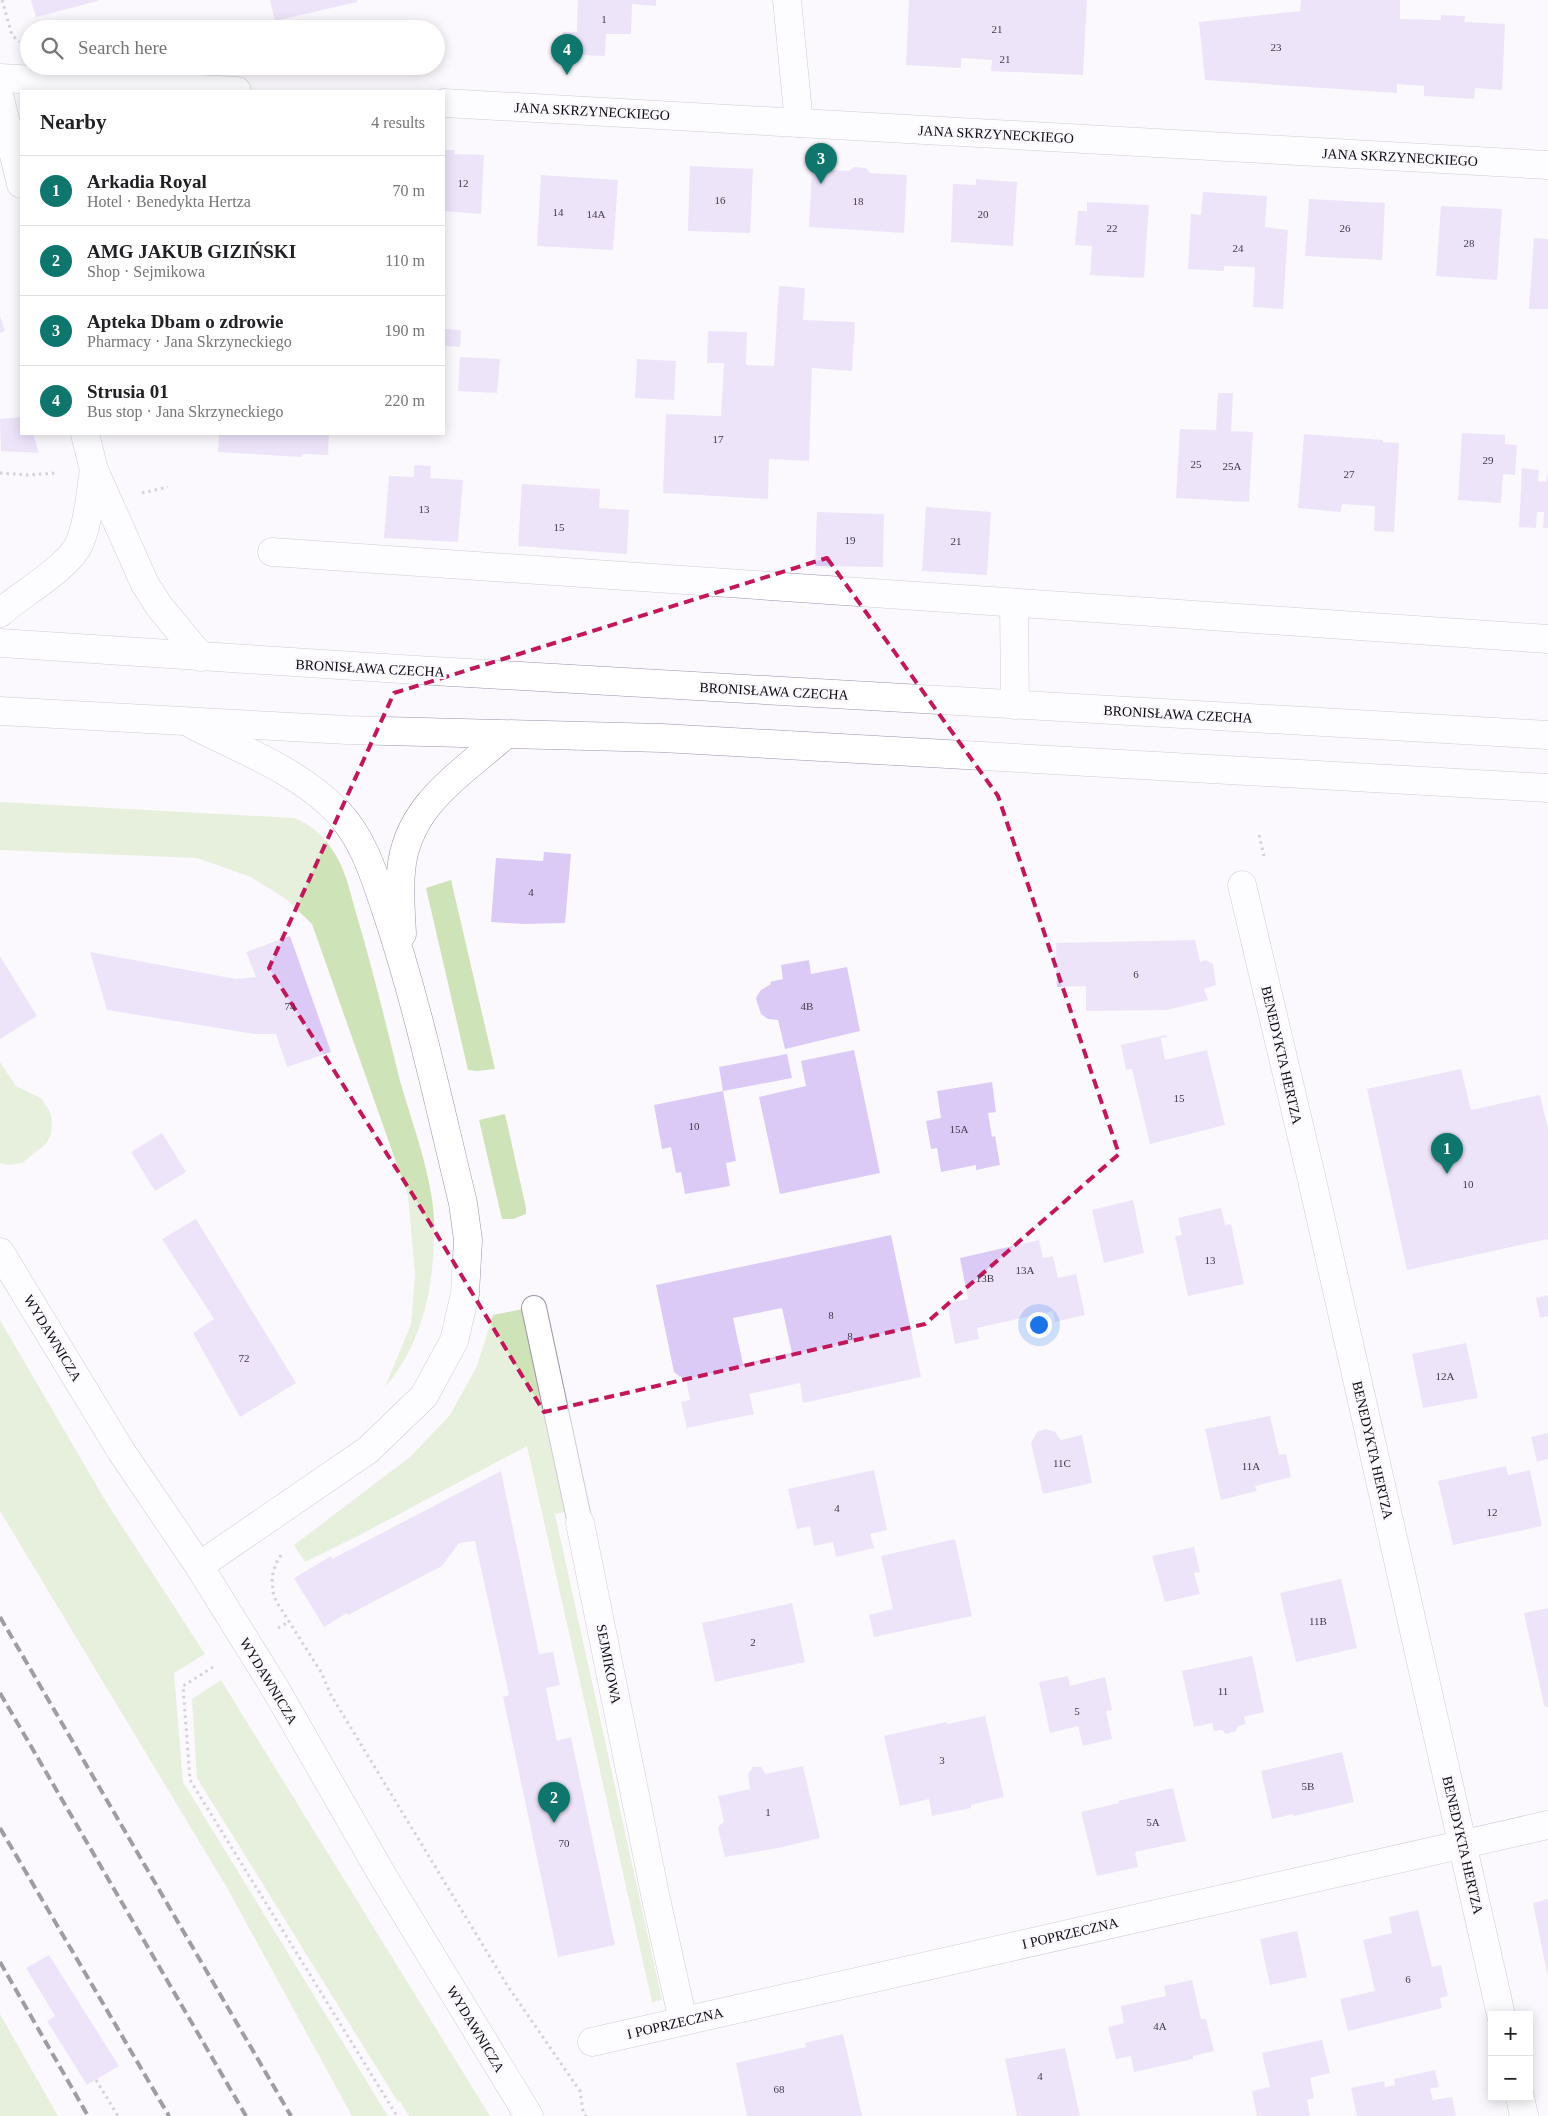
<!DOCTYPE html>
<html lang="en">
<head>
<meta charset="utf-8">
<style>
	body { margin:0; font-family:Georgia,serif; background:#f6f6f6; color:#202124 }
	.controls { position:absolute; right:15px; bottom:15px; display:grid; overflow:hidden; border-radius:0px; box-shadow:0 2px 12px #0003 }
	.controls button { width:45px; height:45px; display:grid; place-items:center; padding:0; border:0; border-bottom:1px solid #e0e0e0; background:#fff; color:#202124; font:25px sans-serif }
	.you { position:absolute; left:1038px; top:1324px; width:18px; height:18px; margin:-12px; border:4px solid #fff; border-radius:50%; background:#1a73e8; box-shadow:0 0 0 8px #1a73e833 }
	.badge { display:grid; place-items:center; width:32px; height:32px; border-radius:50%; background:#0f766e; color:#fff; font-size:16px; font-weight:700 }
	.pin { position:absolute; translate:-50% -41px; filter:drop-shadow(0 1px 2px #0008) }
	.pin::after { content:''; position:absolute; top:26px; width:18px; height:15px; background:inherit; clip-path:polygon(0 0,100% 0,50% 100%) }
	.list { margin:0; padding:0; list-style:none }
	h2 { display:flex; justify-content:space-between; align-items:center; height:65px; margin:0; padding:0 20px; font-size:21px }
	h2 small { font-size:16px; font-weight:400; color:#757577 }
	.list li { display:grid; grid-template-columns:32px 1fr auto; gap:15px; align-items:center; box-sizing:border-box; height:70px; padding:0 20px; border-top:1px solid #e0e0e0 }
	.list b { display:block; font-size:19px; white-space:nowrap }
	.list p { margin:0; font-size:16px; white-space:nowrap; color:#757577 }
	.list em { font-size:16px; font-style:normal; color:#757577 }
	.icon { flex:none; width:28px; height:28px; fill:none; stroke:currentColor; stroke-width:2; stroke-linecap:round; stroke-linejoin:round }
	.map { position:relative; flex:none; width:1548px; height:2116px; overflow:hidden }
	.search { position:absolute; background:#fff; box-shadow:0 2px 12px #0003; left:20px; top:20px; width:425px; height:55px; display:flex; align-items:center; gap:12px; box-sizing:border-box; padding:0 18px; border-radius:28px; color:#757577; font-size:19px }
	.panel { position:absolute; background:#fff; box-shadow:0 2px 12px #0003; left:20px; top:90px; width:425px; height:345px; border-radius:0px }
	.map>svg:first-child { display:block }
	.green { fill:#cee3b7 }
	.building { fill:#dccaf6; fill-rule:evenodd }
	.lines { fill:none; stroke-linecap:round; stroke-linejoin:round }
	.service-casing { stroke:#9c92ab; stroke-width:26 }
	.minor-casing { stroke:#9c92ab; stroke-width:29 }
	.secondary-casing { stroke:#9c92ab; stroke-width:29 }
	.primary-casing { stroke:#9c92ab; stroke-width:29 }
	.path { stroke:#a4a1a8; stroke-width:3; stroke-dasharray:2.5 4; stroke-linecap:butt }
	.service { stroke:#fff; stroke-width:24 }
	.minor { stroke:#fff; stroke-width:28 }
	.secondary { stroke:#fff; stroke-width:28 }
	.primary { stroke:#fff; stroke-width:28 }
	.rail { stroke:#302d35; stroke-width:4; stroke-dasharray:10 5; stroke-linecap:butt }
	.marked { fill:none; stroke:#c2185b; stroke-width:4; stroke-dasharray:10 6; stroke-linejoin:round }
	.labels { text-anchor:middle; stroke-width:5; stroke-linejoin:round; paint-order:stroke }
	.number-label { font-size:11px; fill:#413a4b }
	.street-label { font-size:14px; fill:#0d0a12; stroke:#fbf9fe }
</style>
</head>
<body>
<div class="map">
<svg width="1548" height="2116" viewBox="0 0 1548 2116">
	<rect width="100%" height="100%" fill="#fbf9fe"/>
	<g class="green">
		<path d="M 0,802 L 294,818 C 316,826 331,844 341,865 C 349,883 353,904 359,923 C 374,975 387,1028 400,1081 C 412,1123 433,1178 434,1221 C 435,1281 425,1341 385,1387 L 411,1324 L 415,1274 L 408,1196 L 312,924 L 286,899 L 251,877 L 197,858 L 0,850 Z"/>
		<polygon points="451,880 495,1069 477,1071 468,1070 426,888"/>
		<polygon points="0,1062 16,1086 41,1098 51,1114 52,1123 51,1135 46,1144 22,1163 9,1165 0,1163"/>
		<polygon points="505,1114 526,1208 526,1214 513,1219 502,1219 479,1120"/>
		<polygon points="528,1308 570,1511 555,1514 662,2000 652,2002 527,1446 358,1536 305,1562 294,1545 410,1457 450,1415 477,1366 493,1315"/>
		<polygon points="0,1320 105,1500 205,1654 174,1673 183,1782 388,2116 352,2116 226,1886 0,1511"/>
		<polygon points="221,1680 490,2116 409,2116 400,2101 398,2102 197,1778 192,1699"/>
		<polygon points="0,2014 58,2116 0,2116"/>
	</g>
	<g class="building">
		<polygon points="31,0 98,0 98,1 36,17"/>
		<polygon points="270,0 357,0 357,2 275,21"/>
		<polygon points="578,0 656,0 656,6 632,4 631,34 606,34 605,56 562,54 563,32 577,32"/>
		<polygon points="909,0 1087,0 1083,75 991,71 992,60 961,58 961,68 906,65"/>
		<polygon points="1301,0 1400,0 1400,19 1441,20 1441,15 1465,16 1464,22 1505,24 1502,90 1475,88 1474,99 1424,96 1424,86 1397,84 1397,93 1205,80 1199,22 1300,11"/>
		<polygon points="444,150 455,150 454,154 484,155 481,214 444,211"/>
		<polygon points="690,166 753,169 750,233 688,231"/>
		<polygon points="854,167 866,168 870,173 907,175 904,233 809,227 812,169 849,171"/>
		<polygon points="541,175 618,180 613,250 537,246"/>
		<polygon points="976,179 1017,182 1013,246 951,242 953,184 976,185"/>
		<polygon points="1203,192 1267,196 1265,227 1288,230 1283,309 1253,307 1255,267 1224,266 1224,271 1188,269 1191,214 1201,215"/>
		<polygon points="1309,199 1385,203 1382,260 1305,256"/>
		<polygon points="1087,202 1149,205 1144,278 1090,275 1092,246 1075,245 1078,211 1087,211"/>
		<polygon points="1441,206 1502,209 1497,280 1436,276"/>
		<polygon points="1534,238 1548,239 1548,309 1529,309"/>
		<polygon points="779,286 805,288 803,320 855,322 852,371 812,368 809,461 769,459 768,499 663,493 666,414 721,416 724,363 707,363 708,331 747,332 746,365 774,366"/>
		<polygon points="0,316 5,331 0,333"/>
		<polygon points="444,329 461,330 460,347 444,346"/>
		<polygon points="460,357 500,359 497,393 458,391"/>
		<polygon points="637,359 676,361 674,400 635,398"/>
		<polygon points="1218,393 1233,393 1231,431 1253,432 1249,502 1176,498 1180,429 1216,430"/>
		<polygon points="21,417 21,434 33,434 39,453 1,451 0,419"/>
		<polygon points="1462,433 1505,435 1505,444 1517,445 1515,475 1503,474 1501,503 1458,500"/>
		<polygon points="219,434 329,434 328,455 302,454 302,457 218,452"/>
		<polygon points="1304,434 1383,440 1383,442 1399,443 1394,532 1374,531 1375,506 1342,504 1341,512 1298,508"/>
		<polygon points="414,465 431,466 430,478 463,480 458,542 384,538 389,476 414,477"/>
		<polygon points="1522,468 1539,470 1538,481 1546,482 1548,472 1548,528 1543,528 1544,512 1537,512 1536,528 1519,527"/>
		<polygon points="522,484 600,489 599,508 629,510 627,554 518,546"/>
		<polygon points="926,507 991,512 987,575 922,571"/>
		<polygon points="817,512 884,514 883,567 815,566"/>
		<polygon points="544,852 571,854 565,923 524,924 491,922 496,858 543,861"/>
		<polygon points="290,936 331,1052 287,1067 276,1034 255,1034 107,1010 90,952 236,979 256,977 246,952"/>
		<polygon points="1195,940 1200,962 1206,960 1213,964 1216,985 1204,989 1208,1000 1167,1010 1086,1011 1086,986 1057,987 1056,943"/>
		<polygon points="0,956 37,1016 0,1039"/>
		<polygon points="809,960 811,974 847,967 860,1031 785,1049 778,1020 768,1019 761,1014 756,999 757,996 761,990 771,984 770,982 783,979 781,965"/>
		<polygon points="1166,1035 1167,1037 1161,1038 1165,1060 1207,1050 1225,1125 1150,1144 1132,1069 1126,1070 1121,1045"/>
		<polygon points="854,1050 880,1173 780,1194 759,1097 806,1086 801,1061"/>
		<polygon points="787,1054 792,1078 723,1091 719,1067"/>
		<polygon points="1461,1069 1471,1110 1540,1095 1548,1130 1548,1239 1407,1270 1367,1089"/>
		<polygon points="992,1082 996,1112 988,1113 992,1137 995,1136 1000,1165 976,1170 976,1165 941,1172 937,1148 931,1149 926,1121 941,1118 937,1091"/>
		<polygon points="723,1091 736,1161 726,1163 730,1186 685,1194 681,1172 676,1173 671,1147 662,1149 654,1105"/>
		<polygon points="162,1133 186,1172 155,1191 131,1152"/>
		<polygon points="1133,1200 1144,1253 1104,1263 1092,1210"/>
		<polygon points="1221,1208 1225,1225 1231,1224 1244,1284 1188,1296 1175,1236 1182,1235 1178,1218"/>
		<polygon points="196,1219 296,1383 240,1417 193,1333 214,1319 162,1239"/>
		<path d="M 891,1235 L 921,1377 L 803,1403 L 800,1383 L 749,1394 L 754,1414 L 687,1428 L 681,1402 L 690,1400 L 686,1379 L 679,1376 L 674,1372 L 656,1285 ZM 782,1308 L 792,1353 L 743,1364 L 733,1318 Z"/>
		<polygon points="1039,1240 1043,1258 1053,1256 1058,1278 1076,1274 1085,1315 1055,1322 1053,1311 977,1328 979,1339 955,1344 947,1303 968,1299 960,1258"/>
		<polygon points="1548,1295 1548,1316 1540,1318 1536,1298"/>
		<polygon points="1466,1343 1478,1398 1423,1408 1412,1354"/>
		<polygon points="1270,1416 1279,1455 1286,1454 1291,1477 1255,1486 1257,1491 1221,1500 1205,1429"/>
		<polygon points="1046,1429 1055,1432 1061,1440 1082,1435 1092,1483 1043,1494 1031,1443 1037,1432"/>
		<polygon points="1548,1433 1548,1459 1537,1462 1531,1437"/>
		<polygon points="1506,1466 1508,1475 1530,1470 1542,1526 1453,1545 1438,1481"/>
		<polygon points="874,1470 887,1530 870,1534 874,1548 836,1557 833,1542 814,1546 810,1526 797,1529 788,1489"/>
		<polygon points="501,1471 539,1654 553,1652 560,1685 546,1688 557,1741 571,1737 615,1945 558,1957 503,1697 509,1695 475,1541 459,1543 442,1566 348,1615 347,1613 324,1627 294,1578 331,1556 332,1559"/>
		<polygon points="955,1539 972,1616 874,1637 869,1615 893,1609 881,1556"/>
		<polygon points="1194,1547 1200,1572 1194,1573 1200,1594 1165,1602 1152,1556"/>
		<polygon points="1341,1579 1357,1648 1296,1662 1280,1593"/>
		<polygon points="792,1603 805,1662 715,1682 702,1623"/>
		<polygon points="1548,1608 1548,1708 1544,1705 1524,1613"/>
		<polygon points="1252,1656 1264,1712 1244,1717 1246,1724 1238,1726 1236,1731 1226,1734 1222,1730 1214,1731 1212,1723 1194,1727 1182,1671"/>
		<polygon points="1068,1676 1070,1686 1105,1677 1112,1710 1106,1711 1112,1739 1083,1746 1078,1726 1050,1733 1039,1682"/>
		<polygon points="985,1716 1004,1797 971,1805 971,1808 932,1816 929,1799 900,1806 884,1736 946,1722 947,1724"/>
		<polygon points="1342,1752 1354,1802 1294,1816 1293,1814 1272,1819 1261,1771"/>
		<polygon points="803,1766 820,1838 778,1848 725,1857 718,1829 719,1826 724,1822 718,1796 750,1789 748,1774 753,1767 761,1767 766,1774"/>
		<polygon points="1173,1788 1186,1841 1135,1852 1138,1867 1097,1876 1081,1812 1119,1803 1118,1801"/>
		<polygon points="1548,1899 1548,1973 1547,1973 1533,1903"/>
		<polygon points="1418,1910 1432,1967 1441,1965 1448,1996 1440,1998 1442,2008 1348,2031 1340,1999 1375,1991 1363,1940 1392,1933 1389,1917"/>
		<polygon points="1297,1931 1307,1977 1270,1985 1260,1939"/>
		<polygon points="49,1955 119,2066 87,2085 47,2021 55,2016 26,1968"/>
		<polygon points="1192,1980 1201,2019 1206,2019 1214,2051 1193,2056 1193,2059 1134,2072 1131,2056 1116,2059 1108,2027 1124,2023 1121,2006 1166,1996 1164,1986"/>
		<polygon points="843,2034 862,2116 747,2116 736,2063 806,2047 805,2043"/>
		<polygon points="1322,2040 1330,2073 1310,2078 1314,2098 1307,2100 1310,2116 1257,2116 1252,2091 1270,2087 1262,2053"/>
		<polygon points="1065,2048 1080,2116 1017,2116 1005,2059"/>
		<polygon points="1435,2070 1439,2087 1430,2089 1433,2100 1452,2097 1456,2116 1357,2116 1351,2088 1384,2081 1385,2087 1395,2085 1394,2079"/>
	</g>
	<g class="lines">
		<defs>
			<polyline id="service" points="534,1308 580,1523"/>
			<g id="minor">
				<polyline points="787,0 799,123"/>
				<polyline points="0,78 237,91"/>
				<polyline points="444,103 1548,165"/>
				<polyline points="272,552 1548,639"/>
				<polyline points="1014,603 1015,705"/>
				<polyline points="1242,885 1312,1180 1501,2015"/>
				<polyline points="580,1523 656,1899 683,2021"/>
				<polyline points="592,2042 1548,1825"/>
				<polyline points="1520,2097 1524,2116"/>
			</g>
			<polyline id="secondary" points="0,1252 121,1451 199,1566 276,1690 384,1878 529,2116"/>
			<g id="primary">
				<polyline points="0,99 21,184"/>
				<polyline points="85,434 94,470 145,584 159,606 201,657"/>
				<path d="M 0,613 C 22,593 69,568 80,542 C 89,520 90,494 94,470"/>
				<polyline points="0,643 416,670 1548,735"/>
				<polyline points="0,711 347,730 662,738 1548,788"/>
				<path d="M 193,725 C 242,750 299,771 338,812 C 364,840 374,875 386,910 C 418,1005 439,1105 463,1203 L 468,1240 L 465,1294 L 454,1341 L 424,1396 L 368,1450 L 199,1566"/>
				<path d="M 402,934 C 401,913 399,892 401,872 C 406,806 460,775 505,735"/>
			</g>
		</defs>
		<use href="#service" class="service-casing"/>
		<use href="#minor" class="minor-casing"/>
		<use href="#secondary" class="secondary-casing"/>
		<use href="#primary" class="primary-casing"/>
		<g class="path">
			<polyline points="2,0 12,35 19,42"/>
			<polyline points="324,66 427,72"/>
			<polyline points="0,473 28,475 57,473"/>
			<polyline points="142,493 168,487"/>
			<polyline points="1259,835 1264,856"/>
			<polyline points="281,1555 276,1563 272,1577 273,1592 276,1601 321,1672 331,1695 507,1985 580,2091 583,2111 586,2116"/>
			<polyline points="278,1628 289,1622"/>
			<polyline points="213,1667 183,1686 190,1780 397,2116"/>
			<polyline points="96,2080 118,2116"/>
		</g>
		<use href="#service" class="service"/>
		<use href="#minor" class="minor"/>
		<use href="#secondary" class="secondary"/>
		<use href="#primary" class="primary"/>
		<g class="rail">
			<polyline points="0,1617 291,2116"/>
			<polyline points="0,1693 246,2116"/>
			<polyline points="0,1828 169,2116"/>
			<polyline points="0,1962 88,2116"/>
		</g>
	</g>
	<path d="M0 0H1548V2116H0ZM 827,558 L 998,796 L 1119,1154 L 925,1324 L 544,1412 L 413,1195 L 269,968 L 394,693 Z" fill="#fbf9fe" fill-opacity=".55" fill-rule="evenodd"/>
	<path class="marked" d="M 827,558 L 998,796 L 1119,1154 L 925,1324 L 544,1412 L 413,1195 L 269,968 L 394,693 Z"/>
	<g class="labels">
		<g class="number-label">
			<text x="604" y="23">1</text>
			<text x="997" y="33">21</text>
			<text x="1276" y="51">23</text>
			<text x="1005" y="63">21</text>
			<text x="463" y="187">12</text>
			<text x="720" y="204">16</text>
			<text x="858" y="205">18</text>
			<text x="558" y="216">14</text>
			<text x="596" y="218">14A</text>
			<text x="983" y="218">20</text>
			<text x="1112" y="232">22</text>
			<text x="1345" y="232">26</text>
			<text x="1469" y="247">28</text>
			<text x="1238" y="252">24</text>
			<text x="718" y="443">17</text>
			<text x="1488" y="464">29</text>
			<text x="1196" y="468">25</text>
			<text x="1232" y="470">25A</text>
			<text x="1349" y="478">27</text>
			<text x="424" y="513">13</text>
			<text x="559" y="531">15</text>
			<text x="850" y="544">19</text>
			<text x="956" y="545">21</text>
			<text x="531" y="896">4</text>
			<text x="1136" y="978">6</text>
			<text x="290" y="1010">74</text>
			<text x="807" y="1010">4B</text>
			<text x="1179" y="1102">15</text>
			<text x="694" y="1130">10</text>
			<text x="959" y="1133">15A</text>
			<text x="1468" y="1188">10</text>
			<text x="1210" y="1264">13</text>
			<text x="1025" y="1274">13A</text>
			<text x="985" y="1282">13B</text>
			<text x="831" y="1319">8</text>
			<text x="850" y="1340">8</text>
			<text x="244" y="1362">72</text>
			<text x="1445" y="1380">12A</text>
			<text x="1062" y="1467">11C</text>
			<text x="1251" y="1470">11A</text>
			<text x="837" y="1512">4</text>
			<text x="1492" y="1516">12</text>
			<text x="1318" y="1625">11B</text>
			<text x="753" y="1646">2</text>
			<text x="1223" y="1695">11</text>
			<text x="1077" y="1715">5</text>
			<text x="942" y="1764">3</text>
			<text x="1308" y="1790">5B</text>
			<text x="768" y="1816">1</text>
			<text x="1153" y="1826">5A</text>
			<text x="564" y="1847">70</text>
			<text x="1408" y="1983">6</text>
			<text x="1160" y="2030">4A</text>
			<text x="1040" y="2080">4</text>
			<text x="779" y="2093">68</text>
		</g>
		<g class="street-label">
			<text transform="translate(592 111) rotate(3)" y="5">JANA SKRZYNECKIEGO</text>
			<text transform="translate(996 134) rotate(3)" y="5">JANA SKRZYNECKIEGO</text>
			<text transform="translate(1400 157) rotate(3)" y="5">JANA SKRZYNECKIEGO</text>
			<text transform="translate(370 668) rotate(3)" y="5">BRONISŁAWA CZECHA</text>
			<text transform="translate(774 691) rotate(3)" y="5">BRONISŁAWA CZECHA</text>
			<text transform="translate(1178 714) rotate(3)" y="5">BRONISŁAWA CZECHA</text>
			<text transform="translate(1282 1055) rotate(77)" y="5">BENEDYKTA HERTZA</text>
			<text transform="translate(53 1338) rotate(59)" y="5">WYDAWNICZA</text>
			<text transform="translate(1373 1450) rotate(77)" y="5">BENEDYKTA HERTZA</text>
			<text transform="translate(609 1664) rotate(79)" y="5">SEJMIKOWA</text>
			<text transform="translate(269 1681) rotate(59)" y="5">WYDAWNICZA</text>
			<text transform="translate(1463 1845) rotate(77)" y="5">BENEDYKTA HERTZA</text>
			<text transform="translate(1070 1933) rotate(-13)" y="5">I POPRZECZNA</text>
			<text transform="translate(675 2023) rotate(-13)" y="5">I POPRZECZNA</text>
			<text transform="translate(476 2029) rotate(59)" y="5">WYDAWNICZA</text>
		</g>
	</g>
</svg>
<div class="controls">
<button>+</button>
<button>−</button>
</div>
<div class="you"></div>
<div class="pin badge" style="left:1447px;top:1174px">1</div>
<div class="pin badge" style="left:554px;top:1823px">2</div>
<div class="pin badge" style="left:821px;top:184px">3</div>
<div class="pin badge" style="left:567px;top:75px">4</div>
<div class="search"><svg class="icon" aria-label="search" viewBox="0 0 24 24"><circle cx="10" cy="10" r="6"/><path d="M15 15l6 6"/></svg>Search here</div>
<section class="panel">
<h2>Nearby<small>4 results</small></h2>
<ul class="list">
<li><span class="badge">1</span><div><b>Arkadia Royal</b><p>Hotel · Benedykta Hertza</p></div><em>70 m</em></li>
<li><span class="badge">2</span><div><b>AMG JAKUB GIZIŃSKI</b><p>Shop · Sejmikowa</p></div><em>110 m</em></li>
<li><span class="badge">3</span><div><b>Apteka Dbam o zdrowie</b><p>Pharmacy · Jana Skrzyneckiego</p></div><em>190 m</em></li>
<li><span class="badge">4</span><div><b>Strusia 01</b><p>Bus stop · Jana Skrzyneckiego</p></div><em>220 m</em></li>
</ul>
</section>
</div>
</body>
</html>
